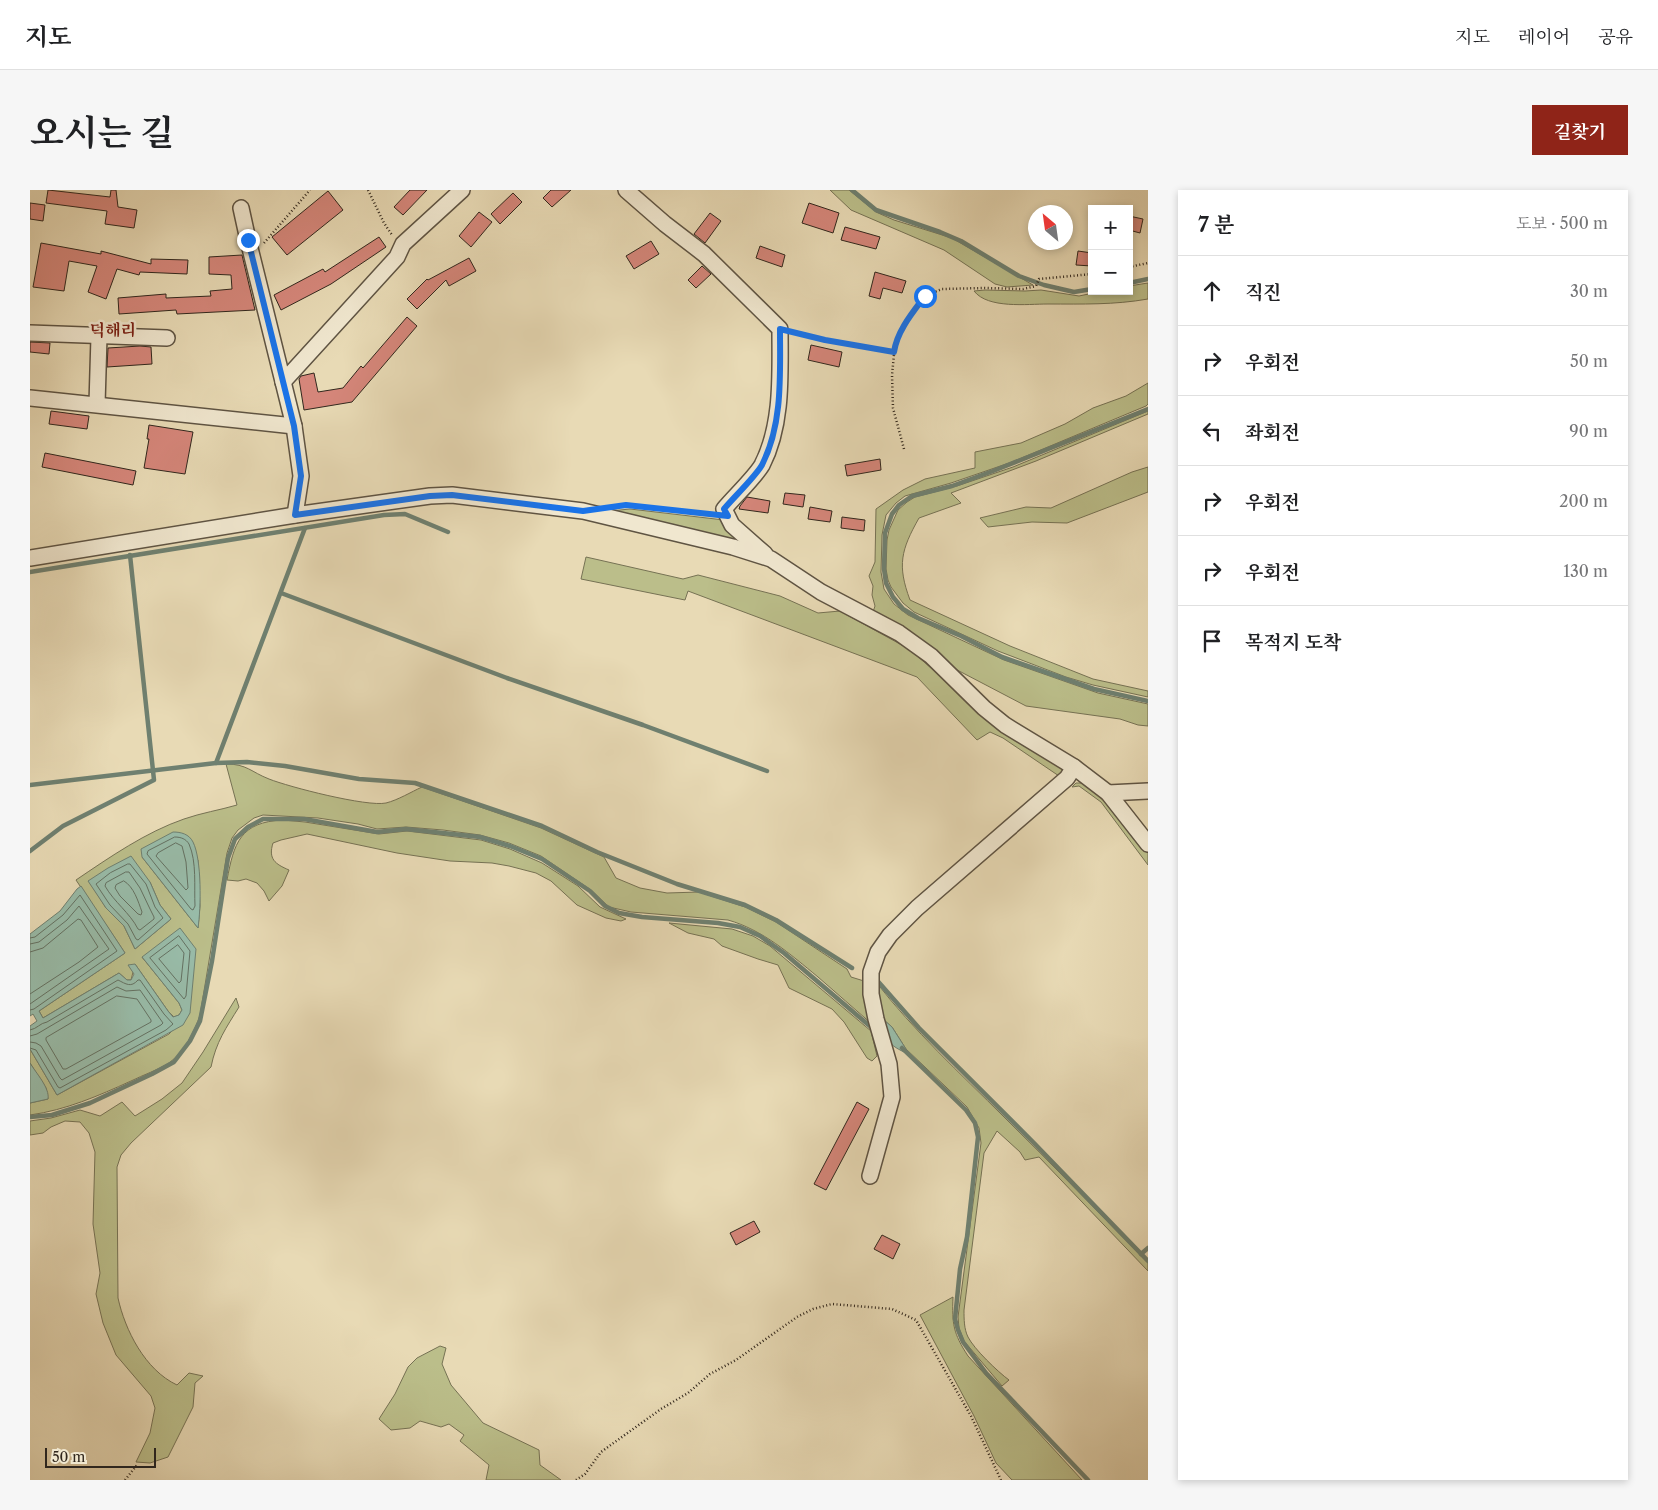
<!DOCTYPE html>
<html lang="ko">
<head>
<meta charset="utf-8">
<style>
	body { margin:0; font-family:"Libre Caslon Text","Noto Serif KR",serif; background:#f6f6f6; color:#202124 }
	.controls { position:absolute; right:15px; top:15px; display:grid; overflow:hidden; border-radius:0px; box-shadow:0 2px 8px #0003 }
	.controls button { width:45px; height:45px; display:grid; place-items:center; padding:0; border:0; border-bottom:1px solid #e0e0e0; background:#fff; color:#202124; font:25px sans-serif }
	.compass { position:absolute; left:998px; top:15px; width:45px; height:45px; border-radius:50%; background:#fff; box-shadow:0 2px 8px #0003; rotate:331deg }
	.scale { position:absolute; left:15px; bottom:12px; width:111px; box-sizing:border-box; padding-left:5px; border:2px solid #31271d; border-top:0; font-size:14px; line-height:18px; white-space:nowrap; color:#31271d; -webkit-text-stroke:4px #f0e7cf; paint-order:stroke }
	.stop { position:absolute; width:15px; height:15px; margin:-11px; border:4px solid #1a73e8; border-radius:50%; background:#fff }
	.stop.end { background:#1a73e8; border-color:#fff; box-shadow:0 1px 5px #0008 }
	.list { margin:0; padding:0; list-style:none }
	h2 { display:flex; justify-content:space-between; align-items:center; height:65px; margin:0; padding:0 20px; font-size:21px }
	h2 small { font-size:16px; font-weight:400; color:#757577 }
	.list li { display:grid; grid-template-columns:32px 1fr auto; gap:15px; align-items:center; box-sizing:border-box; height:70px; padding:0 20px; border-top:1px solid #e0e0e0 }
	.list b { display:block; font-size:19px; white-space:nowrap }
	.list em { font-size:16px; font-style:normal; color:#757577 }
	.icon { flex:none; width:28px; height:28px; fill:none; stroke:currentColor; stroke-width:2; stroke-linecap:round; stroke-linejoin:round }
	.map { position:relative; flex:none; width:1118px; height:1290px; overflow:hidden; border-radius:0px }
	header { display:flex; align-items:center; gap:30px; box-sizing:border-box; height:70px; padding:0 25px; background:#fff; border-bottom:1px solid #e0e0e0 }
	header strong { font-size:24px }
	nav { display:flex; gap:28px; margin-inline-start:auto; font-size:18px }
	.intro { display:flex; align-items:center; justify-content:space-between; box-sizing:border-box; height:120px; padding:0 30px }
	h1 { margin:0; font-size:35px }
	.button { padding:12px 22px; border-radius:0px; background:#8f2418; color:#fff; font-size:18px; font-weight:700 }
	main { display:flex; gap:30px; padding:0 30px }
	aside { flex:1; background:#fff; border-radius:0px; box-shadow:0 2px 8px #0003 }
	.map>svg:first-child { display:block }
	.green { fill:#bbbe8a; stroke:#767254; fill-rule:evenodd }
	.water { fill:#98bba8; stroke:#6f8070 }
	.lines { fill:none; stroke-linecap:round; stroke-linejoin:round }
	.shore { stroke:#647162; stroke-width:1 }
	.stream { stroke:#6f8070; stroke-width:4.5 }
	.building { fill:#d5867a; stroke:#31271d }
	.minor-casing { stroke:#5f5443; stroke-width:18 }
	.path { stroke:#31271d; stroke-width:2.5; stroke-dasharray:1 2.5; stroke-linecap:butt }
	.minor { stroke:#f0e7cf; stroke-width:15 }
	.route { stroke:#1a73e8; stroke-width:6 }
	.labels { text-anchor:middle; stroke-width:5; stroke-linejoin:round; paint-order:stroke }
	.quarter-label { font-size:16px; font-weight:bold; fill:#7a1f14; stroke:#f0e7cf }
</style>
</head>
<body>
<header>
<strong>지도</strong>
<nav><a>지도</a><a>레이어</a><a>공유</a></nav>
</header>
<div class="intro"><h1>오시는 길</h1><a class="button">길찾기</a></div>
<main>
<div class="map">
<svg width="1118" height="1290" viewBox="0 0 1118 1290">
	<rect width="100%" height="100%" fill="#e8dab5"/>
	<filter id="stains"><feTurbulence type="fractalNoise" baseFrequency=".004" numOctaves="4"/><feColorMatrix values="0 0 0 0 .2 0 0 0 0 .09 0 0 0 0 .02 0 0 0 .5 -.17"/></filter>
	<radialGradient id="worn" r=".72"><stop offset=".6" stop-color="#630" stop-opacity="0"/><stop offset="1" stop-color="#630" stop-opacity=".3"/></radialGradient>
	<g class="green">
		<polygon points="800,0 819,0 846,22 864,30 922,48 1003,95 977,97 965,94 914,60 821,20"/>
		<path d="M 1118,93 L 1118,109 C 1084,115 1052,114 1018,114 C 997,114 958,119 944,101 L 955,100 L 995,101 L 1011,100 L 1049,106 L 1073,101 L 1099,101 L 1099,96 Z"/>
		<polygon points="1118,193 1118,214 1116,216 982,272 921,293 875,306 866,313 856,325 852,345 851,382 854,399 864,414 878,425 974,470 1068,503 1118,514 1118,536 1108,535 1090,529 996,516 910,471 842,425 845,416 842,405 843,396 839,386 845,372 846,319 873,300 895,289 945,278 945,262 991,253 1035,234 1063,218 1096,206"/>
		<path d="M 1118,221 L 1118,224 L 1006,271 L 921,303 L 931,313 L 889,328 C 871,360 867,375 880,410 L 980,456 L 1063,489 L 1118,501 L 1118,507 L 1063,495 L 1036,487 L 968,461 L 884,422 L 873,413 L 861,397 L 858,390 L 856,379 L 857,350 L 859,340 L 868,320 L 877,312 L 885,307 L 927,296 L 983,277 Z"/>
		<polygon points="1118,277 1118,302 1037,333 1002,332 958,337 950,328 996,317 1021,318 1102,282"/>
		<polygon points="600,319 694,330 731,363 570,322"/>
		<polygon points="556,367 653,389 668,385 750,406 788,423 810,421 879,459 952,522 1036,578 1029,586 973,548 960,542 947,550 887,487 658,401 655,410 551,389"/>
		<path d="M 196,574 C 217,574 221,582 239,589 C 259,597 337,617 356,613 C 368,610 381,602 392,597 L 511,638 L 574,667 L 586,688 L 610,698 L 637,703 L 669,702 L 715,717 L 746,732 L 817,779 L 821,787 L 834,791 L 843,835 C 825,819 806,803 788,787 C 760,764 733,740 698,730 L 601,722 L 579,717 L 561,700 L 511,666 L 479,653 L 450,645 L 413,640 L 376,637 L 347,639 L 328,634 L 288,628 L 233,625 L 224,628 L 208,640 L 202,648 L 197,663 L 170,825 C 164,843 154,862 139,873 C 128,880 113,885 101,891 C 68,906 36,920 0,925 L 0,913 L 18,909 L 16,898 L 0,873 L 0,859 L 27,905 L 139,844 L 160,823 L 112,767 L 149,813 L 152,820 L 149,825 L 144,827 L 138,821 L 105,774 L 101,790 L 97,790 L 89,783 L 13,828 L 9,821 L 95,763 L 46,690 C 80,667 116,642 154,629 C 171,623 190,620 207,615 ZM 112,667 L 168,670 L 170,716 L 168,738 ZM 59,691 L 120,692 L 130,715 L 141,729 L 105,759 L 94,736 L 76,718 Z"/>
		<polygon points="1046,593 1054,593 1078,611 1118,661 1118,675 1071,612 1049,596 1042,597"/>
		<path d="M 253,630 L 275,632 L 349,644 L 377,641 L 451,650 L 480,659 L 512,673 L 548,696 L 570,717 L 596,729 L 591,731 L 576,728 L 547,715 L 521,691 L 506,683 L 479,676 L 462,673 L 420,671 L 367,663 L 277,644 L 251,650 L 243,653 C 238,669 245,674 259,680 L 252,696 L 239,711 L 234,701 L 227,693 L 216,689 L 208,691 L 197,690 C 204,653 210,632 253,630 Z"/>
		<polygon points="639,733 702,739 723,746 740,756 841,841 847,866 842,871 837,868 814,832 802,819 759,798 748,775 728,769 692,756 684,749 658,743"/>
		<path d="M 846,792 C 884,841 930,883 974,927 C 1023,975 1070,1024 1118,1073 L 1118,1081 L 1009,967 L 995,970 L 990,962 L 967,941 L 954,963 L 934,1120 C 934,1129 934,1139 938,1147 C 944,1159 968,1182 979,1190 L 972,1196 L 934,1151 L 929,1138 L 928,1127 L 951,953 L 949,938 L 937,917 L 876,859 L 862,837 L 854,830 L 849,815 Z"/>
		<path d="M 206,808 L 209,817 C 196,838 186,852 181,877 L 101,953 L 91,965 L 87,977 L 88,1108 C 95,1140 115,1180 147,1195 L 159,1183 L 173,1186 L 165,1193 L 163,1217 L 138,1267 L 120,1273 L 106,1272 L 120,1243 L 125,1218 L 121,1206 L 86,1165 L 73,1133 L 66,1104 L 70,1083 L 63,1034 L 65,962 L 59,943 L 50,932 L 35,931 L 21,937 L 13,943 L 0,945 L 0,931 L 21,928 L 50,920 L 70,926 L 92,912 L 105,926 L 132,909 L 152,893 L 173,862 Z"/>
		<path d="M 923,1107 C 922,1134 923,1143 938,1166 L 1052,1290 L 982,1290 L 966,1273 L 944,1226 L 890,1125 Z"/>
		<polygon points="410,1156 416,1158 412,1174 421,1195 453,1233 509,1260 510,1275 531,1290 456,1290 459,1275 430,1251 434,1245 419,1234 411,1237 390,1231 380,1238 361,1240 349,1229 365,1204 378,1177 387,1168"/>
	</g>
	<g class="water">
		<path d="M 143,642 C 151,642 159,644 163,652 C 172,670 171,718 168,738 L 112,667 L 111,659 Z"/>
		<polygon points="101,666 120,692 130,715 141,729 105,759 94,736 76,718 58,691 78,678"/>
		<polygon points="51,696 95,763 9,821 13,828 89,783 97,790 101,790 104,784 98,775 105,774 138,821 143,827 149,825 152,820 149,813 112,767 150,738 166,759 160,823 153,835 27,905 0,859 0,836 7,831 3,824 0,826 0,744 30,721 47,699"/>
		<path d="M 854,830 L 862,837 L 876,859 L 874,862 C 857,854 855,848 854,830 Z"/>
		<path d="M 0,873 C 6,883 20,898 18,909 L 0,913 Z"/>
	</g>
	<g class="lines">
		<g class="shore">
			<path d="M 145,647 C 151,647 156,649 159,654 C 167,672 164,697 165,716 L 163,720 L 161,719 L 117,664 L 118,661 Z"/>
			<polygon points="146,653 152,656 156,672 158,698 156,700 126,666 128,663"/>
			<polygon points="98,674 100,674 116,694 125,717 133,728 108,750 106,749 98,734 80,715 66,694 80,683"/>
			<path d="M 96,682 L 99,682 L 110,698 L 120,719 L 124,727 L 124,729 L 110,740 L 108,739 C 100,723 84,712 75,696 L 76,693 Z"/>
			<path d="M 94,691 C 104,697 108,711 112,722 L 111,725 L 108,724 L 90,706 L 85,698 L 86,695 Z"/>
			<polygon points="149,746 160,761 156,806 154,809 120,768"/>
			<polyline points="0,748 5,747 33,725 50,705 87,761 4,819 0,820"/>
			<polyline points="0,754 9,752 37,730 49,716 79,759 0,814"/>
			<polygon points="148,755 154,763 151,791 149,793 129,769"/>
			<polyline points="0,762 13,758 48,729 51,730 68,757 49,772 0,804"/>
			<polygon points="87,806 107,809 121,830 121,832 36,879 33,879 16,850 16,848"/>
			<path d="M 0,840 C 7,839 10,833 17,832 L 88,790 C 96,794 101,798 108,790 L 110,790 L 134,824 L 143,834 L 136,840 L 30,898 L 28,897 L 6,860 L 0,858"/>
			<polyline points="0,846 7,844 87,797 96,801 110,800 133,833 131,835 32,890 30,888 11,856 6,853 0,852"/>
		</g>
		<g class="stream">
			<polyline points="822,0 846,20 910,42 931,51 989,86 1014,95 1044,102 1062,99"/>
			<polyline points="1099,93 1118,89"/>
			<polyline points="1118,219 963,281 922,296 882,306 869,315 862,324 855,343 854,379 856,393 863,407 873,419 888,428 931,446 972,467 1064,499 1118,511"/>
			<polyline points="0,382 354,325 375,324 418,342"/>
			<polyline points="251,403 477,488 613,535 737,581"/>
			<polyline points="186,573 275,338"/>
			<polyline points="0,595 186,573 217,572 255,576 329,589 385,593 512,636 567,662 647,694 715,715 746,730 822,778"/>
			<polyline points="0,661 33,636 124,590 100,365"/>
			<polyline points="845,788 889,838 1004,953 1118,1071"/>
			<polyline points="872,858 936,920 945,933 948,947 937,1047 930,1079 925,1129 928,1140 933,1152 956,1183 1058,1290"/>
			<polyline points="0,927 22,925 60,913 122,884 144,872 160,851 170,831 182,771 198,668 205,649 218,637 233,629 274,629 347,642 376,639 450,647 480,656 512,669 560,701 575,716 589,723 612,727 688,733 710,737 730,746 754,763 841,837"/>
			<polyline points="1111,1064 1118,1058"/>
		</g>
	</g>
	<g class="building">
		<polygon points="18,0 80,7 81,0 86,0 88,17 107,20 104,38 75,34 77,21 16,13"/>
		<polygon points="380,0 397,0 373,25 364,17"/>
		<polygon points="521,0 541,0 522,17 513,8"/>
		<polygon points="298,1 313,20 257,65 242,47"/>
		<polygon points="483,3 492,12 470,34 461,24"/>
		<polygon points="0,13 15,15 13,31 0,29"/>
		<polygon points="779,13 809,23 803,43 772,33"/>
		<polygon points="449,22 462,32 441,57 429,46"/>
		<polygon points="680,23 691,31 675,53 664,44"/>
		<polygon points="1099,26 1113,29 1110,43 1099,40"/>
		<polygon points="815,37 850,47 846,59 811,50"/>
		<polygon points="349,47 356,57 301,94 251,120 244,105 293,79 295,82"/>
		<polygon points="621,51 629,64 604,79 596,66"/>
		<polygon points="11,53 71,64 71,61 121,74 121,69 158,70 157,84 110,82 109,85 87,79 76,109 58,102 67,76 39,71 34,101 3,97"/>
		<polygon points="730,56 755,65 752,77 726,68"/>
		<polygon points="1048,61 1062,63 1062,76 1046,75"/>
		<polygon points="212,65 225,120 147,124 146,120 89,124 88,108 136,104 136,108 181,106 180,101 202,99 201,85 179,84 179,67"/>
		<polygon points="439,68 446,81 419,96 416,90 387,119 377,109 397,89 398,90"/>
		<polygon points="672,76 681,84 666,98 658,90"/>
		<polygon points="845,82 876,91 872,103 853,98 850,109 839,106"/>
		<polygon points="377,127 387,136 322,212 274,220 269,189 271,186 284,183 288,202 313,198 331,176 333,178"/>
		<polygon points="0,152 20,153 19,164 0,162"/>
		<polygon points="781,155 812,162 809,177 778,170"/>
		<polygon points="110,156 121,157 122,174 77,177 78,158"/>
		<polygon points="21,221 59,226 57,239 19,234"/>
		<polygon points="119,235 163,242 155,284 114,278 119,249 117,249"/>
		<polygon points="15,263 106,281 103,295 12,277"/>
		<polygon points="850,269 851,280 817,286 815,275"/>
		<polygon points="755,303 775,305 773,317 753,314"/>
		<polygon points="717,307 740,311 738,323 709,319 710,316"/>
		<polygon points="780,317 802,321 800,332 778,329"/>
		<polygon points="812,327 835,330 834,341 811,338"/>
		<polygon points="827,912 839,919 796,1000 784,994"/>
		<polygon points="724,1031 730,1042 706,1055 700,1043"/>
		<polygon points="852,1045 870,1054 863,1069 844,1059"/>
	</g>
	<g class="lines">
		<defs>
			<g id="minor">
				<path d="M 596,0 L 635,34 L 674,64 L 750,139 C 750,184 753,234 732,275 C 725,287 704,307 694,319 L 702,335 L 735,364"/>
				<polyline points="211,18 218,50 264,236 271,286 265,325"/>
				<polyline points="0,143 137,148"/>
				<polyline points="253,192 367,67 373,54 432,0"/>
				<polyline points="0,208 264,236"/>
				<polyline points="67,214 69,147"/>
				<polyline points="0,368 265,325 400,306 422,305 553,321 703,357 741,369 791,402 869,443 901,466 954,518 975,535 1044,577 1078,603 1118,654"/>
				<polyline points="1078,603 1118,601"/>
				<polyline points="840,986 862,907 859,874 846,829 841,804 841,782 848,762 860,745 887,718 1037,588 1044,577"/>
			</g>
		</defs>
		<use href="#minor" class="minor-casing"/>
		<g class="path">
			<polyline points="338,0 354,33 362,45"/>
			<polyline points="234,53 280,0"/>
			<polyline points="1099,77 1118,73"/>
			<polyline points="764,142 795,150 865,162"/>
			<polyline points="874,259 863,218 862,185 865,154 879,127 895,106 912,99 955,98 993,99 1006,96 1009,89 1062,84"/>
			<polyline points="599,316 681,324"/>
			<polyline points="95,1290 107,1275"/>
			<polyline points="546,1290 555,1284 571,1262 631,1219 658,1203 680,1184 706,1170 767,1127 783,1119 802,1114 862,1119 886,1130 941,1226 971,1290"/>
		</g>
		<use href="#minor" class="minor"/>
	</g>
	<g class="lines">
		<path class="route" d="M 218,50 L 264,236 L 271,286 L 265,325 L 400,306 L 422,305 L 553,321 L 596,315 L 698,326 L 694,319 C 704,307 725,287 732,275 C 753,234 750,184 750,139 L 795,150 L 864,162 C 867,141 883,122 895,106"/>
	</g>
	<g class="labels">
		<g class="quarter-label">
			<text x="83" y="146">덕해리</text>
		</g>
	</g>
	<rect width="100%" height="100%" filter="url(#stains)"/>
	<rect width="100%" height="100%" fill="url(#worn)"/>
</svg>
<div class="controls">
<button>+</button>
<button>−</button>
</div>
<svg class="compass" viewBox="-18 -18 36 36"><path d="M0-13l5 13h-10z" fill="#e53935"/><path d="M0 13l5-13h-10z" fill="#757577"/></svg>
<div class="scale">50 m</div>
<div class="stop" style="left:895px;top:106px"></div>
<div class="stop end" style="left:218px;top:50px"></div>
</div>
<aside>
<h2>7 분<small>도보 · 500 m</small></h2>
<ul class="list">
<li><svg class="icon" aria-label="ahead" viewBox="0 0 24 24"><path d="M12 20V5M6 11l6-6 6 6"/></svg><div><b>직진</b></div><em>30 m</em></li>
<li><svg class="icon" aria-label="right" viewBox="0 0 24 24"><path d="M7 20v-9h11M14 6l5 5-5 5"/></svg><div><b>우회전</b></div><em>50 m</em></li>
<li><svg class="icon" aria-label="left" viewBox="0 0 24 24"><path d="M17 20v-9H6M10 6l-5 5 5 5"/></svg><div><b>좌회전</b></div><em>90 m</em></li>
<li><svg class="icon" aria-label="right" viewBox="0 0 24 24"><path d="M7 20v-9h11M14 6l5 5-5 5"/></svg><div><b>우회전</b></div><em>200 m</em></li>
<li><svg class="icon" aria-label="right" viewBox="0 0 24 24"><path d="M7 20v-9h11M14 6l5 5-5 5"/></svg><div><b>우회전</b></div><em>130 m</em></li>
<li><svg class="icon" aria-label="arrive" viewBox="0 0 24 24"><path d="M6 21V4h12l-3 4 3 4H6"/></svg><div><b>목적지 도착</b></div></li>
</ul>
</aside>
</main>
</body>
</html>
